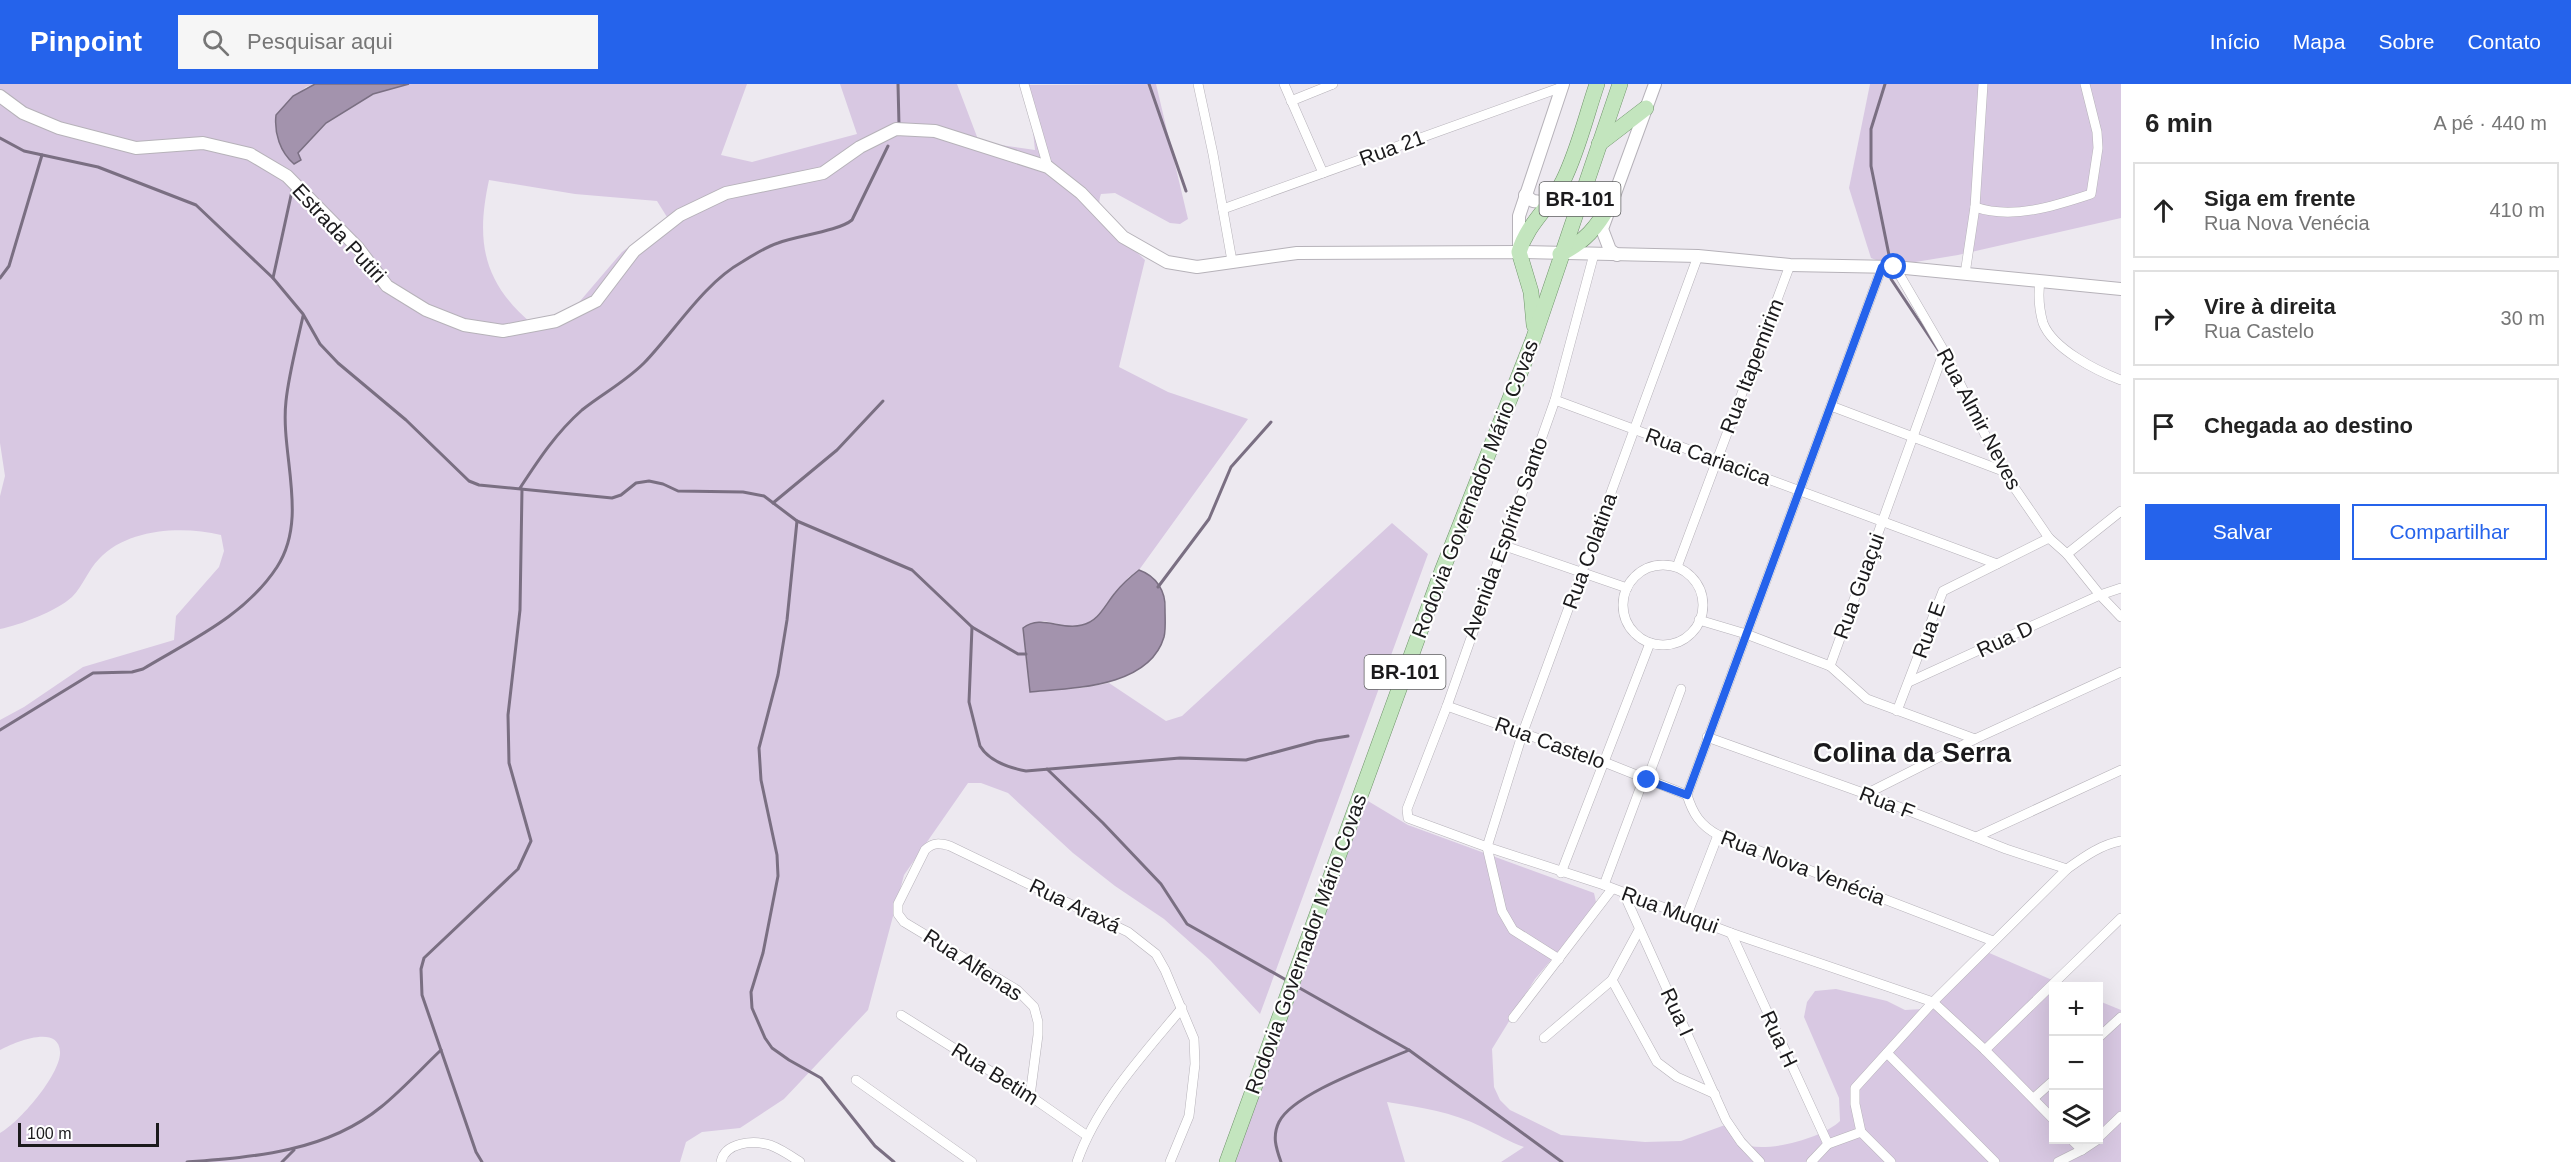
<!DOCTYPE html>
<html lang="pt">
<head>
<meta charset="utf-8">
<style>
	body { margin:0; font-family:Arial,sans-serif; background:#f6f6f6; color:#222 }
	.controls { position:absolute; right:18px; bottom:18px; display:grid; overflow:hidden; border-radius:0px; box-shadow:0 6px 24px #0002 }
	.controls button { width:54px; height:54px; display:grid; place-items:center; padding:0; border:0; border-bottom:2px solid #e0e0e0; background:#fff; color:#222; font:30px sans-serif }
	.scale { position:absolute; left:18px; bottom:15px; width:141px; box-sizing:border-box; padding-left:6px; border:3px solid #1b1a1c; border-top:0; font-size:16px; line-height:21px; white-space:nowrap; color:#1b1a1c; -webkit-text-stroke:4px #fff; paint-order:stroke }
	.stop { position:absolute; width:18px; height:18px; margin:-14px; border:4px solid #2563eb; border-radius:50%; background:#fff }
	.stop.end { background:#2563eb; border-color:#fff; box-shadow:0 2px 6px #0008 }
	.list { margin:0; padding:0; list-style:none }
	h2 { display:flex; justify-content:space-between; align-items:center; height:78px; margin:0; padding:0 24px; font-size:26px }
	h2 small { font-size:20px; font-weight:400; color:#767676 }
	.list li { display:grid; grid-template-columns:39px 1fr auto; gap:18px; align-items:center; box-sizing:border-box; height:96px; margin:0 12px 12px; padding:0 12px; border:2px solid #e0e0e0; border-radius:0px }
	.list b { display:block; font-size:22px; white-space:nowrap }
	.list p { margin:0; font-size:20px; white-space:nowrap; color:#767676 }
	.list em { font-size:20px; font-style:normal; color:#767676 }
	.actions { display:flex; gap:12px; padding:18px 24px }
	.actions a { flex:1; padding:14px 0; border:2px solid #2563eb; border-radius:0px; text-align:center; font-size:21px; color:#2563eb }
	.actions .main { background:#2563eb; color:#fff }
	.icon { flex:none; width:33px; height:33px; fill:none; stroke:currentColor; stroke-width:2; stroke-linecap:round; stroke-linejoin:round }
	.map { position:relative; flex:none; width:2121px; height:1078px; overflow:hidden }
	header { display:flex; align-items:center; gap:36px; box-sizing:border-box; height:84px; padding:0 30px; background:#2563eb; color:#fff }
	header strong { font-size:28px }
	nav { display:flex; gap:33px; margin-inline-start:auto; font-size:21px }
	.search { width:420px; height:54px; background:#f6f6f6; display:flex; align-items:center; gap:15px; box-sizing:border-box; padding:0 21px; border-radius:0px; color:#767676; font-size:22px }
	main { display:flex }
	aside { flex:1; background:#fff }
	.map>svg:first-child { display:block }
	.green { fill:#d8c8e2; fill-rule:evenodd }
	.water { fill:#a393ad; stroke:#7a6f82; stroke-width:1.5 }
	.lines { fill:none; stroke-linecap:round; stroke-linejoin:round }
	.stream { stroke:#7a6f82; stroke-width:3 }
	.minor-casing { stroke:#b6b2b9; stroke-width:10 }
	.tertiary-casing { stroke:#b6b2b9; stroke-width:14 }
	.primary-casing { stroke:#6e9369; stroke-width:16 }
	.minor { stroke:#fff; stroke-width:9 }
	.tertiary { stroke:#fff; stroke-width:12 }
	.primary { stroke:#c3e5be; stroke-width:15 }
	.route { stroke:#2563eb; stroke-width:8 }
	.labels { text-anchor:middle; stroke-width:4.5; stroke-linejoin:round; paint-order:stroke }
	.shield { fill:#fff; stroke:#5f5f60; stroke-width:1.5 }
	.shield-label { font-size:20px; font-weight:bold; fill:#1b1a1c }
	.street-label { font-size:21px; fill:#1b1a1c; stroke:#fff }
	.district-label { font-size:27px; font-weight:bold; fill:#1b1a1c; stroke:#fff }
</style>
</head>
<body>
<header>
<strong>Pinpoint</strong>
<div class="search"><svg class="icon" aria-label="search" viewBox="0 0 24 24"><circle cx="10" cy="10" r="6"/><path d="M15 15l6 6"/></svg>Pesquisar aqui</div>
<nav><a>Início</a><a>Mapa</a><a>Sobre</a><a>Contato</a></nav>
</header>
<main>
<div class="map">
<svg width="2121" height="1078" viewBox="0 0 2121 1078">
	<rect width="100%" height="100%" fill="#ede9f0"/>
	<g class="green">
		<path d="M 0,0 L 315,0 L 306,3 L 276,31 L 301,76 L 298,69 L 325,39 L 373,10 L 409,0 L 747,0 L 721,71 L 752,78 L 857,50 L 840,0 L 957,0 L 979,58 L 1035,66 L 1028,1 L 1156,0 L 1188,135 L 1180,140 L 1170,139 L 1115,109 L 1101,110 C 1091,135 1129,160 1145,176 L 1119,283 L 1168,308 L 1248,335 L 1139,486 L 1129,493 L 1095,535 L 1084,541 L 1072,543 L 1044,537 L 1023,544 L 1030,607 L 1082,604 L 1109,599 L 1166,637 L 1182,632 L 1392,439 L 1428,470 L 1260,930 L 1210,876 L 1164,835 L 1115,802 L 1073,769 L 1008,709 L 981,699 L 968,699 L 904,791 L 868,926 L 784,1015 L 740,1044 L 702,1048 L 686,1058 L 680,1078 L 0,1078 L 0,1049 C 19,1039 61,990 60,968 C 59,939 13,959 0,966 L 0,636 L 24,623 L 83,583 L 174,556 L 176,532 L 219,483 L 224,467 L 221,451 C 183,442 128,444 99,475 C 88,486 83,502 72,513 C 57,527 20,541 0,545 L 0,412 L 5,392 L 0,359 ZM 489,96 L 575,110 L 657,117 L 667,133 L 622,168 L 575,223 L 565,229 L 531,239 C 482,197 476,156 489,96 Z"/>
		<polygon points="1870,0 2121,0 2121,134 1958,171 1891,182 1871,174 1849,104"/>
		<path d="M 1363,714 L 1408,741 L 1594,809 L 1596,818 L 1579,843 L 1535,895 L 1492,965 L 1494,1003 L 1500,1016 L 1510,1026 L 1561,1051 L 1645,1058 L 1681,1057 L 1725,1041 C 1730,1046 1734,1056 1740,1059 C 1763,1071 1823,1054 1840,1037 L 1839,1014 L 1804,933 L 1807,918 L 1815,907 L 1836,905 L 1887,917 L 1905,926 L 1923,925 L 1987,868 L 2066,902 L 2054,902 L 2054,1056 L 2098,1056 L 2099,917 L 2121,926 L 2121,1078 L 1501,1078 L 1524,1063 C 1509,1058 1497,1050 1482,1043 C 1452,1028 1420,1023 1387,1018 L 1405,1078 L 1230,1078 Z"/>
	</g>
	<g class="water">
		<path d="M 315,0 L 409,0 L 373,10 L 326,39 L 298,69 L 301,76 L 294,80 C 280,68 274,49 276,31 L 293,12 Z"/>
		<path d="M 1139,486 C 1156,492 1166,507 1165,525 C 1165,534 1166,545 1164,553 C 1149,604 1072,604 1030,608 L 1023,544 C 1041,530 1061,547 1082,541 C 1099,537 1105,521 1115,509 C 1122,500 1130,493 1139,486 Z"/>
	</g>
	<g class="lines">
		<g class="stream">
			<polyline points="898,0 899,41"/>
			<polyline points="1149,0 1186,107"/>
			<polyline points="1885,0 1871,45 1871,82 1890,176"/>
			<polyline points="0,54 24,67 98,83 196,121 273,194 303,230 320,260 338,279 406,336 469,397 479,401 612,414 621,411 636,399 649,397 663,400 678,407 743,408 764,412 797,437 912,486 972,543 1018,570 1026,570"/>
			<polyline points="0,194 9,182 42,71"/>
			<polyline points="273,194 292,107"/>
			<polyline points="1891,195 1939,267"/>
			<polyline points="1946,282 1955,300"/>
			<path d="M 520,404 C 539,375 556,349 582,326 C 602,310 625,298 644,279 C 674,248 704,199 742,178 C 753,171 766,163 778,159 C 796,152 839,147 852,136 L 888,62"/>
			<polyline points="773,419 837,366 883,317"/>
			<polyline points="797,437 787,536 778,591 759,664 761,696 777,771 778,792 763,869 751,908 752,924 765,954 772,964 789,976 821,994 875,1062 894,1078"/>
			<polyline points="1158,503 1209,435 1231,383 1271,338"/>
			<path d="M 972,543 L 969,618 L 980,662 C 989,677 1010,684 1026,687 L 1180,674 L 1246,676 L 1317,657 L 1348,652"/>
			<path d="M 0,646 L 93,589 L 132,588 L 143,585 C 191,556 245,532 277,483 C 309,434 280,370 286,317 C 289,289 297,260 303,232"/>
			<polyline points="1047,685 1103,739 1161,800 1187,840 1288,897"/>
			<polyline points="1296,902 1409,966 1562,1078"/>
			<path d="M 187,1078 C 254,1073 326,1068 381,1023 C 402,1006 421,985 441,966"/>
			<polyline points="282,1078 294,1066"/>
			<polyline points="482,1078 476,1068 422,911 421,885 424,874 518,785 531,757 509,679 508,631 520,526 522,405"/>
			<path d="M 1281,1078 C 1276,1064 1272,1052 1279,1038 C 1293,1009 1378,980 1409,966"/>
		</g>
		<defs>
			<g id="minor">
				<polyline points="1024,0 1048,83"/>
				<polyline points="1198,0 1213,70 1232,177"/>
				<polyline points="1284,0 1323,89"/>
				<polyline points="1291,17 1333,0"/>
				<path d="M 1975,123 C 2012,136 2055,122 2091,110 L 2098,64 L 2097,48 L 2085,0"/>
				<polyline points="1223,125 1562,3"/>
				<polyline points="1594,170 1555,316 1447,622 1407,725 1408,734 1487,763 1604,801 1731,849 1933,918 1985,966 2054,1036"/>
				<path d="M 1882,183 L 1687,711 C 1693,730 1700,741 1718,751 L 1993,857"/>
				<polyline points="1895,183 1944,267 2003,387 2049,454 2067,470 2100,511 2121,533"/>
				<polyline points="1965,190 1975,123 1983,0"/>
				<path d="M 2040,197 C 2038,211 2039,225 2043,239 C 2053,265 2097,287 2121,296"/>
				<polyline points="1555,316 1997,480"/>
				<polyline points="1831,322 2003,387"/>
				<polyline points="1502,461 1627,504"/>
				<polyline points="2067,470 2121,427"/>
				<circle cx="1663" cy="521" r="40"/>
				<polyline points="1677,483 1790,181"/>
				<polyline points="1699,536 1746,550 1830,582 1867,615 1975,655"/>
				<polyline points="1830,582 1944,267"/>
				<polyline points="1909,598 2100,511 2121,504"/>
				<polyline points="1447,622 1604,678 1687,711"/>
				<polyline points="1897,627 1943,507 2049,454"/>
				<polyline points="1707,653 1866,710 2006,765 2067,785"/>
				<polyline points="1647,696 1681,605"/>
				<polyline points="1866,710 1975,655 2121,588"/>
				<polyline points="1976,753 2121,686"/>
				<polyline points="1561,789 1650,559"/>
				<polyline points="1604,801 1644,694"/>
				<polyline points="1624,810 1726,1036 1741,1058 1760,1078"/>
				<polyline points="1687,831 1718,751"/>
				<polyline points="1731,849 1828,1060"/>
				<polyline points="1559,875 1513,846 1502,827 1487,763 1523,648 1698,172"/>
				<polyline points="1612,896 1657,978 1677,993 1715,1010"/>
				<polyline points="901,931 1030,1012 1086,1051"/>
				<polyline points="1513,934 1612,805"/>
				<polyline points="1544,954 1612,896 1639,846"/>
				<polyline points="2098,954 2121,933"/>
				<polyline points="1985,966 2121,834"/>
				<polyline points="1887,969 1995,1078"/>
				<polyline points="856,996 972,1078"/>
				<path d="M 1030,1012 L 1038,951 L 1038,938 L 1034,923 L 1017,906 L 904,838 L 898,830 L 898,820 L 925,766 C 933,758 940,759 950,762 L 1128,848 L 1156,870 L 1165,886 L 1194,955 L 1195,980 L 1189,1032 L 1170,1078"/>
				<polyline points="2034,1014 2054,996"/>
				<polyline points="1861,1048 1891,1078"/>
				<polyline points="2098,1054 2121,1032"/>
				<polyline points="2072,1056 2082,1066 2097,1056"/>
				<path d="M 721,1078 C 725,1058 753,1056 770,1061 C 781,1065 791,1072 800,1078"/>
				<path d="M 1077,1078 C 1097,1020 1143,971 1182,924"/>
				<path d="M 1811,1078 L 1828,1060 L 1861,1048 L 1855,1020 L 1855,1004 L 1933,918 L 2067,785 C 2084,773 2100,761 2121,757"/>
				<polyline points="2058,1078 2082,1066"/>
			</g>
			<g id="tertiary">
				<polyline points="0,12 23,29 59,44 136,64 203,59 250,70 287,92 358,164 387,202 426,226 464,241 503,247 556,237 596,217 634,167 680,131 726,109 823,89 860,63 896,45 935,47 1048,83 1081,109 1123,153 1167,178 1197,183 1297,169 1519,168 1698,172 1790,181 1895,183 2121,205"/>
				<polyline points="1525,111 1533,117 1549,119"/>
				<polyline points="1519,167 1519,132 1563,0"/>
				<polyline points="1617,171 1610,166 1602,145 1655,0"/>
			</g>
			<g id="primary">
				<polyline points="1599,60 1646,24"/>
				<path d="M 1560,170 C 1585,158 1597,143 1610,120"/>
				<path d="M 1534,241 L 1531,208 L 1519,168 C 1528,138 1550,124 1563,97 C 1578,67 1586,32 1597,0"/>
				<polyline points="1227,1078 1442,487 1533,256 1620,0"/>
			</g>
		</defs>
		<use href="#minor" class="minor-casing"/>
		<use href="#tertiary" class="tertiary-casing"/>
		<use href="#primary" class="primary-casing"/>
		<use href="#minor" class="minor"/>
		<use href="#tertiary" class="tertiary"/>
		<use href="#primary" class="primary"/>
	</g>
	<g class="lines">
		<polyline class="route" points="1647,696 1687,711 1882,183 1894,183"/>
	</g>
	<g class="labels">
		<g class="shield">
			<rect x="1539.5" y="98" width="81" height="34" rx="4.5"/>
			<rect x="1364.5" y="571" width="81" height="34" rx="4.5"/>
		</g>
		<g class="shield-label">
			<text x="1580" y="122">BR-101</text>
			<text x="1405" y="595">BR-101</text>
		</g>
		<g class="street-label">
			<text transform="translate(1392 64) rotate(-20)" y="7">Rua 21</text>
			<text transform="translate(339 149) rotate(47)" y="7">Estrada Putiri</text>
			<text transform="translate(1752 282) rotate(-69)" y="7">Rua Itapemirim</text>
			<text transform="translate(1979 335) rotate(62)" y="7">Rua Almir Neves</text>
			<text transform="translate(1708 373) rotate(20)" y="7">Rua Cariacica</text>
			<text transform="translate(1475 405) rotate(-69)" y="7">Rodovia Governador Mário Covas</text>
			<text transform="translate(1505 454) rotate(-70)" y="7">Avenida Espírito Santo</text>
			<text transform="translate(1590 467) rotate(-70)" y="7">Rua Colatina</text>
			<text transform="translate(1859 502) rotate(-70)" y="7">Rua Guaçui</text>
			<text transform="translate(1929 546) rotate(-70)" y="7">Rua E</text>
			<text transform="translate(2005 555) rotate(-25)" y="7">Rua D</text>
			<text transform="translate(1550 659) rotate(20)" y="7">Rua Castelo</text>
			<text transform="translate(1887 719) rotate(21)" y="7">Rua F</text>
			<text transform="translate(1803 784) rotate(21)" y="7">Rua Nova Venécia</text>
			<text transform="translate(1075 822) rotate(26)" y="7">Rua Araxá</text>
			<text transform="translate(1670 826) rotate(20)" y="7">Rua Muqui</text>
			<text transform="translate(1306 860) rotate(-70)" y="7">Rodovia Governador Mário Covas</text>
			<text transform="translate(973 881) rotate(33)" y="7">Rua Alfenas</text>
			<text transform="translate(1677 928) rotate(65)" y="7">Rua I</text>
			<text transform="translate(1779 955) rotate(65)" y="7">Rua H</text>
			<text transform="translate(995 990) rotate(32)" y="7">Rua Betim</text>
		</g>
		<g class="district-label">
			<text x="1912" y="678">Colina da Serra</text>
		</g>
	</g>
</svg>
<div class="controls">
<button>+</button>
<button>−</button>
<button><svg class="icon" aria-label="layers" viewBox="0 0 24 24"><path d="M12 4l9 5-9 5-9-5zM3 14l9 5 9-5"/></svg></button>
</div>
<div class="scale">100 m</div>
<div class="stop" style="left:1894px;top:183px"></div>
<div class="stop end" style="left:1647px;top:696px"></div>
</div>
<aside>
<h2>6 min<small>A pé · 440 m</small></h2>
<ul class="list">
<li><svg class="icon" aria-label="ahead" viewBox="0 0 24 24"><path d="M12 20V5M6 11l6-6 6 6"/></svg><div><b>Siga em frente</b><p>Rua Nova Venécia</p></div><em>410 m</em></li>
<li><svg class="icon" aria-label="right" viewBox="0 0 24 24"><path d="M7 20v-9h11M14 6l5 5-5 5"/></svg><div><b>Vire à direita</b><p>Rua Castelo</p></div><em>30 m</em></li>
<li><svg class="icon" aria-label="arrive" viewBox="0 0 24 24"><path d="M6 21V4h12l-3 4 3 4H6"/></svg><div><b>Chegada ao destino</b></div></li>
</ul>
<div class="actions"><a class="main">Salvar</a><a>Compartilhar</a></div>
</aside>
</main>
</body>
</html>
